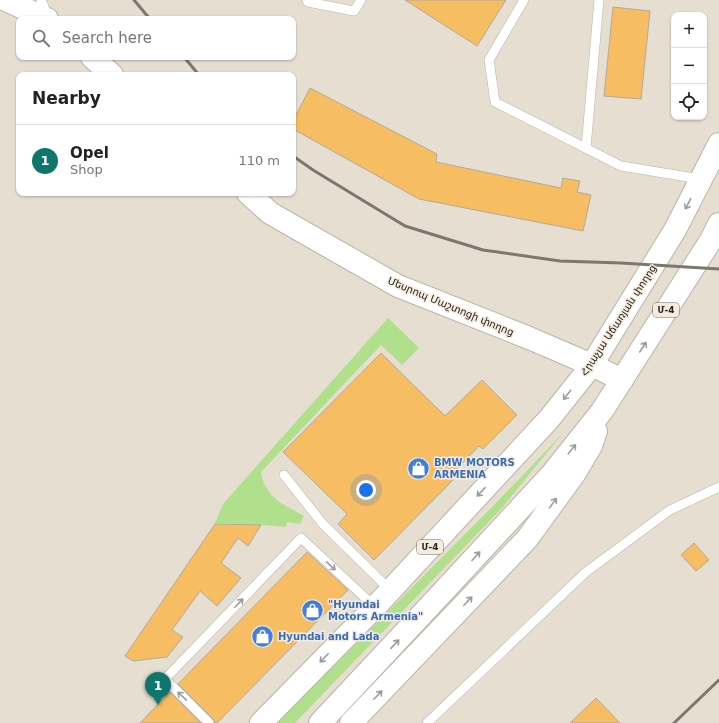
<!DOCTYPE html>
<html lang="en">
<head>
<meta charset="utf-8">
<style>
	body { margin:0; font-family:"DejaVu Sans","Noto Sans Armenian",sans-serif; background:#f2f2f2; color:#222 }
	.controls { position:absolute; right:12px; top:12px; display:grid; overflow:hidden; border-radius:8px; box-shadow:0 1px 3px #0004 }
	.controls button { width:36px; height:36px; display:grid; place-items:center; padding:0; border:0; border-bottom:1px solid #e0e0e0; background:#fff; color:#222; font:20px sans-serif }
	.you { position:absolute; left:366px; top:490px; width:14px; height:14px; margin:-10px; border:3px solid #fff; border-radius:50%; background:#1a73e8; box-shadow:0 0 0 6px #1a73e833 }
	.badge { display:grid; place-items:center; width:26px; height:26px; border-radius:50%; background:#0f766e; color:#fff; font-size:13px; font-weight:700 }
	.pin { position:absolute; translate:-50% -33px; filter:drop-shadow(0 1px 2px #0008) }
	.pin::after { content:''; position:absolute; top:21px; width:14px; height:12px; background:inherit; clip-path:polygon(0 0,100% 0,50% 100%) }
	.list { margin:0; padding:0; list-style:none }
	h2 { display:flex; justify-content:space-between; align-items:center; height:52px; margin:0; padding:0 16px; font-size:17px }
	h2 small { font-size:13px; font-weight:400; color:#767676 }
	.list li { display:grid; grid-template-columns:26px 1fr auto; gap:12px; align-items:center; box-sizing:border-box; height:72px; padding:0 16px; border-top:1px solid #e0e0e0 }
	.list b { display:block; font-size:15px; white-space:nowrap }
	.list p { margin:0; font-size:13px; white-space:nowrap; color:#767676 }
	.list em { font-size:13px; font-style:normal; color:#767676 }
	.icon { flex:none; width:22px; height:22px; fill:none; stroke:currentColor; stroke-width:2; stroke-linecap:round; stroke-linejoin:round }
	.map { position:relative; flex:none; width:719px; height:723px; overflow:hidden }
	.search { position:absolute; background:#fff; box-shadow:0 1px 3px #0004; left:16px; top:16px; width:280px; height:44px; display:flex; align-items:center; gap:10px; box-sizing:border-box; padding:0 14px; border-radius:8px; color:#767676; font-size:15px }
	.panel { position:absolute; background:#fff; box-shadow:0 1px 3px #0004; left:16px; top:72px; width:280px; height:124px; border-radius:8px }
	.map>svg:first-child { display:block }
	.green { fill:#b0e08b }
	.building { fill:#f7bd63; stroke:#b1a99d }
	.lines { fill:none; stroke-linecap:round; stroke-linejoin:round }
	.lane-casing { stroke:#bbb3a6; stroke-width:10 }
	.secondary-casing { stroke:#bbb3a6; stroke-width:24 }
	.highway-casing { stroke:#bbb3a6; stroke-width:24 }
	.lane { stroke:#fff; stroke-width:9 }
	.secondary { stroke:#fff; stroke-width:22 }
	.highway { stroke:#fff; stroke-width:22 }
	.rail { stroke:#7d776f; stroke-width:3 }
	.oneway { stroke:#9d9c9a }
	.labels { text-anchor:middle; stroke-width:3; stroke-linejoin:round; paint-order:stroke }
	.shield { fill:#f5ecdf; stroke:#645f58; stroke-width:1 }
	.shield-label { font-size:9px; font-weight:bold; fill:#26221e }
	.street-label { font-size:10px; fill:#26221e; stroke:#f5ecdf }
	.shop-label { font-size:10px; font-weight:bold; fill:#366cbe; stroke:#f5ecdf; text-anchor:start }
</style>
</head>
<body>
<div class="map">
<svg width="719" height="723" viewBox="0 0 719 723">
	<rect width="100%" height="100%" fill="#e7ded2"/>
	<g class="green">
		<path d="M 388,318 L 419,348 L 402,365 L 381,345 L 261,472 C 265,498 283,504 304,516 L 300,524 L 287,522 L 286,527 L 263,525 L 215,523 L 223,504 Z"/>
		<polygon points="564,432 501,509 295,723 277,723 495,504"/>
	</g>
	<g class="building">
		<polygon points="405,0 506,0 477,46"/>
		<polygon points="613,7 650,11 641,99 604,96"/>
		<polygon points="310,88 437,154 436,162 561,188 563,178 580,181 577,192 591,195 583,231 419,199 293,129 293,121"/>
		<polygon points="381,353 445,416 482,380 517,415 483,449 479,446 450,476 453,480 374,560 338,524 347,514 283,452"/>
		<polygon points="215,524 261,525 248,546 238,538 221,563 241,578 217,606 200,591 172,630 183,637 167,657 133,661 125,656"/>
		<polygon points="694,543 709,560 696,571 681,555"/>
		<polygon points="307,552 348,590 217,723 215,723 213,719 178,684"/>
		<polygon points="170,692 201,723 140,723"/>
		<polygon points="596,698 620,723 570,723"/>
	</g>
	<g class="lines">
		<defs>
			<g id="lane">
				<polyline points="41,0 48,16"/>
				<polyline points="307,0 308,2 354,11 361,0"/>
				<polyline points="524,0 489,60 495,102 621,166 700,179"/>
				<polyline points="586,148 599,0"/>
				<polyline points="284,475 322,523 390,590"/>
				<polyline points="209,723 165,679 301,538 375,607"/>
				<polyline points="427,723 586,572 670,510 719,487"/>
			</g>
			<g id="secondary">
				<polyline points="6,0 47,19"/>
				<polyline points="92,57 112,75"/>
				<polyline points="248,193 270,213 398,286 529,338 592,365 622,380"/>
			</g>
			<g id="highway">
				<polyline points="261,723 375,607 549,419 592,365 604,345 675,230 719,144"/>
				<polyline points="320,723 440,595 551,475 602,411 711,240 719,224"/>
				<polyline points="351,723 527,539 575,473 591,446 596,431"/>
			</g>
		</defs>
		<use href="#lane" class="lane-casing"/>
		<use href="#secondary" class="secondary-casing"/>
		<use href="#highway" class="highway-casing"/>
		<use href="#lane" class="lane"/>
		<use href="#secondary" class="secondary"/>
		<use href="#highway" class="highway"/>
		<g class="rail">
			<polyline points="134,0 150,19"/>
			<polyline points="184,57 199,75"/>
			<polyline points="293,156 313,170 405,226 483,250 560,261 621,263 719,269"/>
			<polyline points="674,723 719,680"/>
		</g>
	</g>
	<defs><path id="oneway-shaft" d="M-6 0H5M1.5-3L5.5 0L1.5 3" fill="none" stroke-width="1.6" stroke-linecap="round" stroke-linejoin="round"/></defs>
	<g class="oneway">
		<use href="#oneway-shaft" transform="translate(688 204) rotate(117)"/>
		<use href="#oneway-shaft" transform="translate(643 347) rotate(-57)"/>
		<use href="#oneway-shaft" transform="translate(567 395) rotate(128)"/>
		<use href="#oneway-shaft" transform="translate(572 449) rotate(-51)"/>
		<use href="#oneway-shaft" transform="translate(481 492) rotate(133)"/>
		<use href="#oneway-shaft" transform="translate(553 503) rotate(-54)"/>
		<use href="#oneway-shaft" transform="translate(476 556) rotate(-48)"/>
		<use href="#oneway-shaft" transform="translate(331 566) rotate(43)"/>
		<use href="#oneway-shaft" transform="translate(468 601) rotate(-46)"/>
		<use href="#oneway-shaft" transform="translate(239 603) rotate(-46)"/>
		<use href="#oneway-shaft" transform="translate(395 644) rotate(-47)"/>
		<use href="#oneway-shaft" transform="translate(324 658) rotate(134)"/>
		<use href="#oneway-shaft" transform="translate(378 695) rotate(-46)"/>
		<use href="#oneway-shaft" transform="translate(182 696) rotate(-136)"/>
	</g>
	<defs>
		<symbol id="shop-disc" viewBox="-11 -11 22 22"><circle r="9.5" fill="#3f7fe0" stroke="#f5ecdf"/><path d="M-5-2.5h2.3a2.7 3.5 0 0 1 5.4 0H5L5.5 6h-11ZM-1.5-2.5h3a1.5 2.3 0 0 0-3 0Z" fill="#fff"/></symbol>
	</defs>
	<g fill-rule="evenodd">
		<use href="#shop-disc" x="406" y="456" width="25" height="25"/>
		<use href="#shop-disc" x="300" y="598" width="25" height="25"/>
		<use href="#shop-disc" x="250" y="624" width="25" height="25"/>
	</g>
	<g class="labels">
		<g class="shield">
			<rect x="653" y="303" width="26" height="14" rx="3"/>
			<rect x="417" y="540" width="26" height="14" rx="3"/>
		</g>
		<g class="shield-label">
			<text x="666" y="313">Մ-4</text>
			<text x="430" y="550">Մ-4</text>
		</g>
		<g class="street-label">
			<text transform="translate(451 306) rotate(23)" y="4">Մեսրոպ Մաշտոցի փողոց</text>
			<text transform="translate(618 320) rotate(-57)" y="4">Հրաչյա Աճառյան փողոց</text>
		</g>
		<g class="shop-label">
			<text x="434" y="466">BMW MOTORS<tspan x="434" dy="12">ARMENIA</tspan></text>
			<text x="328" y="608">"Hyundai<tspan x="328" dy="12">Motors Armenia"</tspan></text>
			<text x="278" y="640">Hyundai and Lada</text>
		</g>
	</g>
</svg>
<div class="controls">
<button>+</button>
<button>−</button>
<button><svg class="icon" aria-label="locate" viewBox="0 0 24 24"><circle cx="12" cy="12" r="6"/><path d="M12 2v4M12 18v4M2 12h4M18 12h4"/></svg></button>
</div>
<div class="you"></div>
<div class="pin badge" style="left:158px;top:705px">1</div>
<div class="search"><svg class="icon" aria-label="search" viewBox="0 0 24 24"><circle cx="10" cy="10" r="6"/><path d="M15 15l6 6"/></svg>Search here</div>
<section class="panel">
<h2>Nearby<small></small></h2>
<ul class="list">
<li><span class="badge">1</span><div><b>Opel</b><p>Shop</p></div><em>110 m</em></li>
</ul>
</section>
</div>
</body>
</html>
